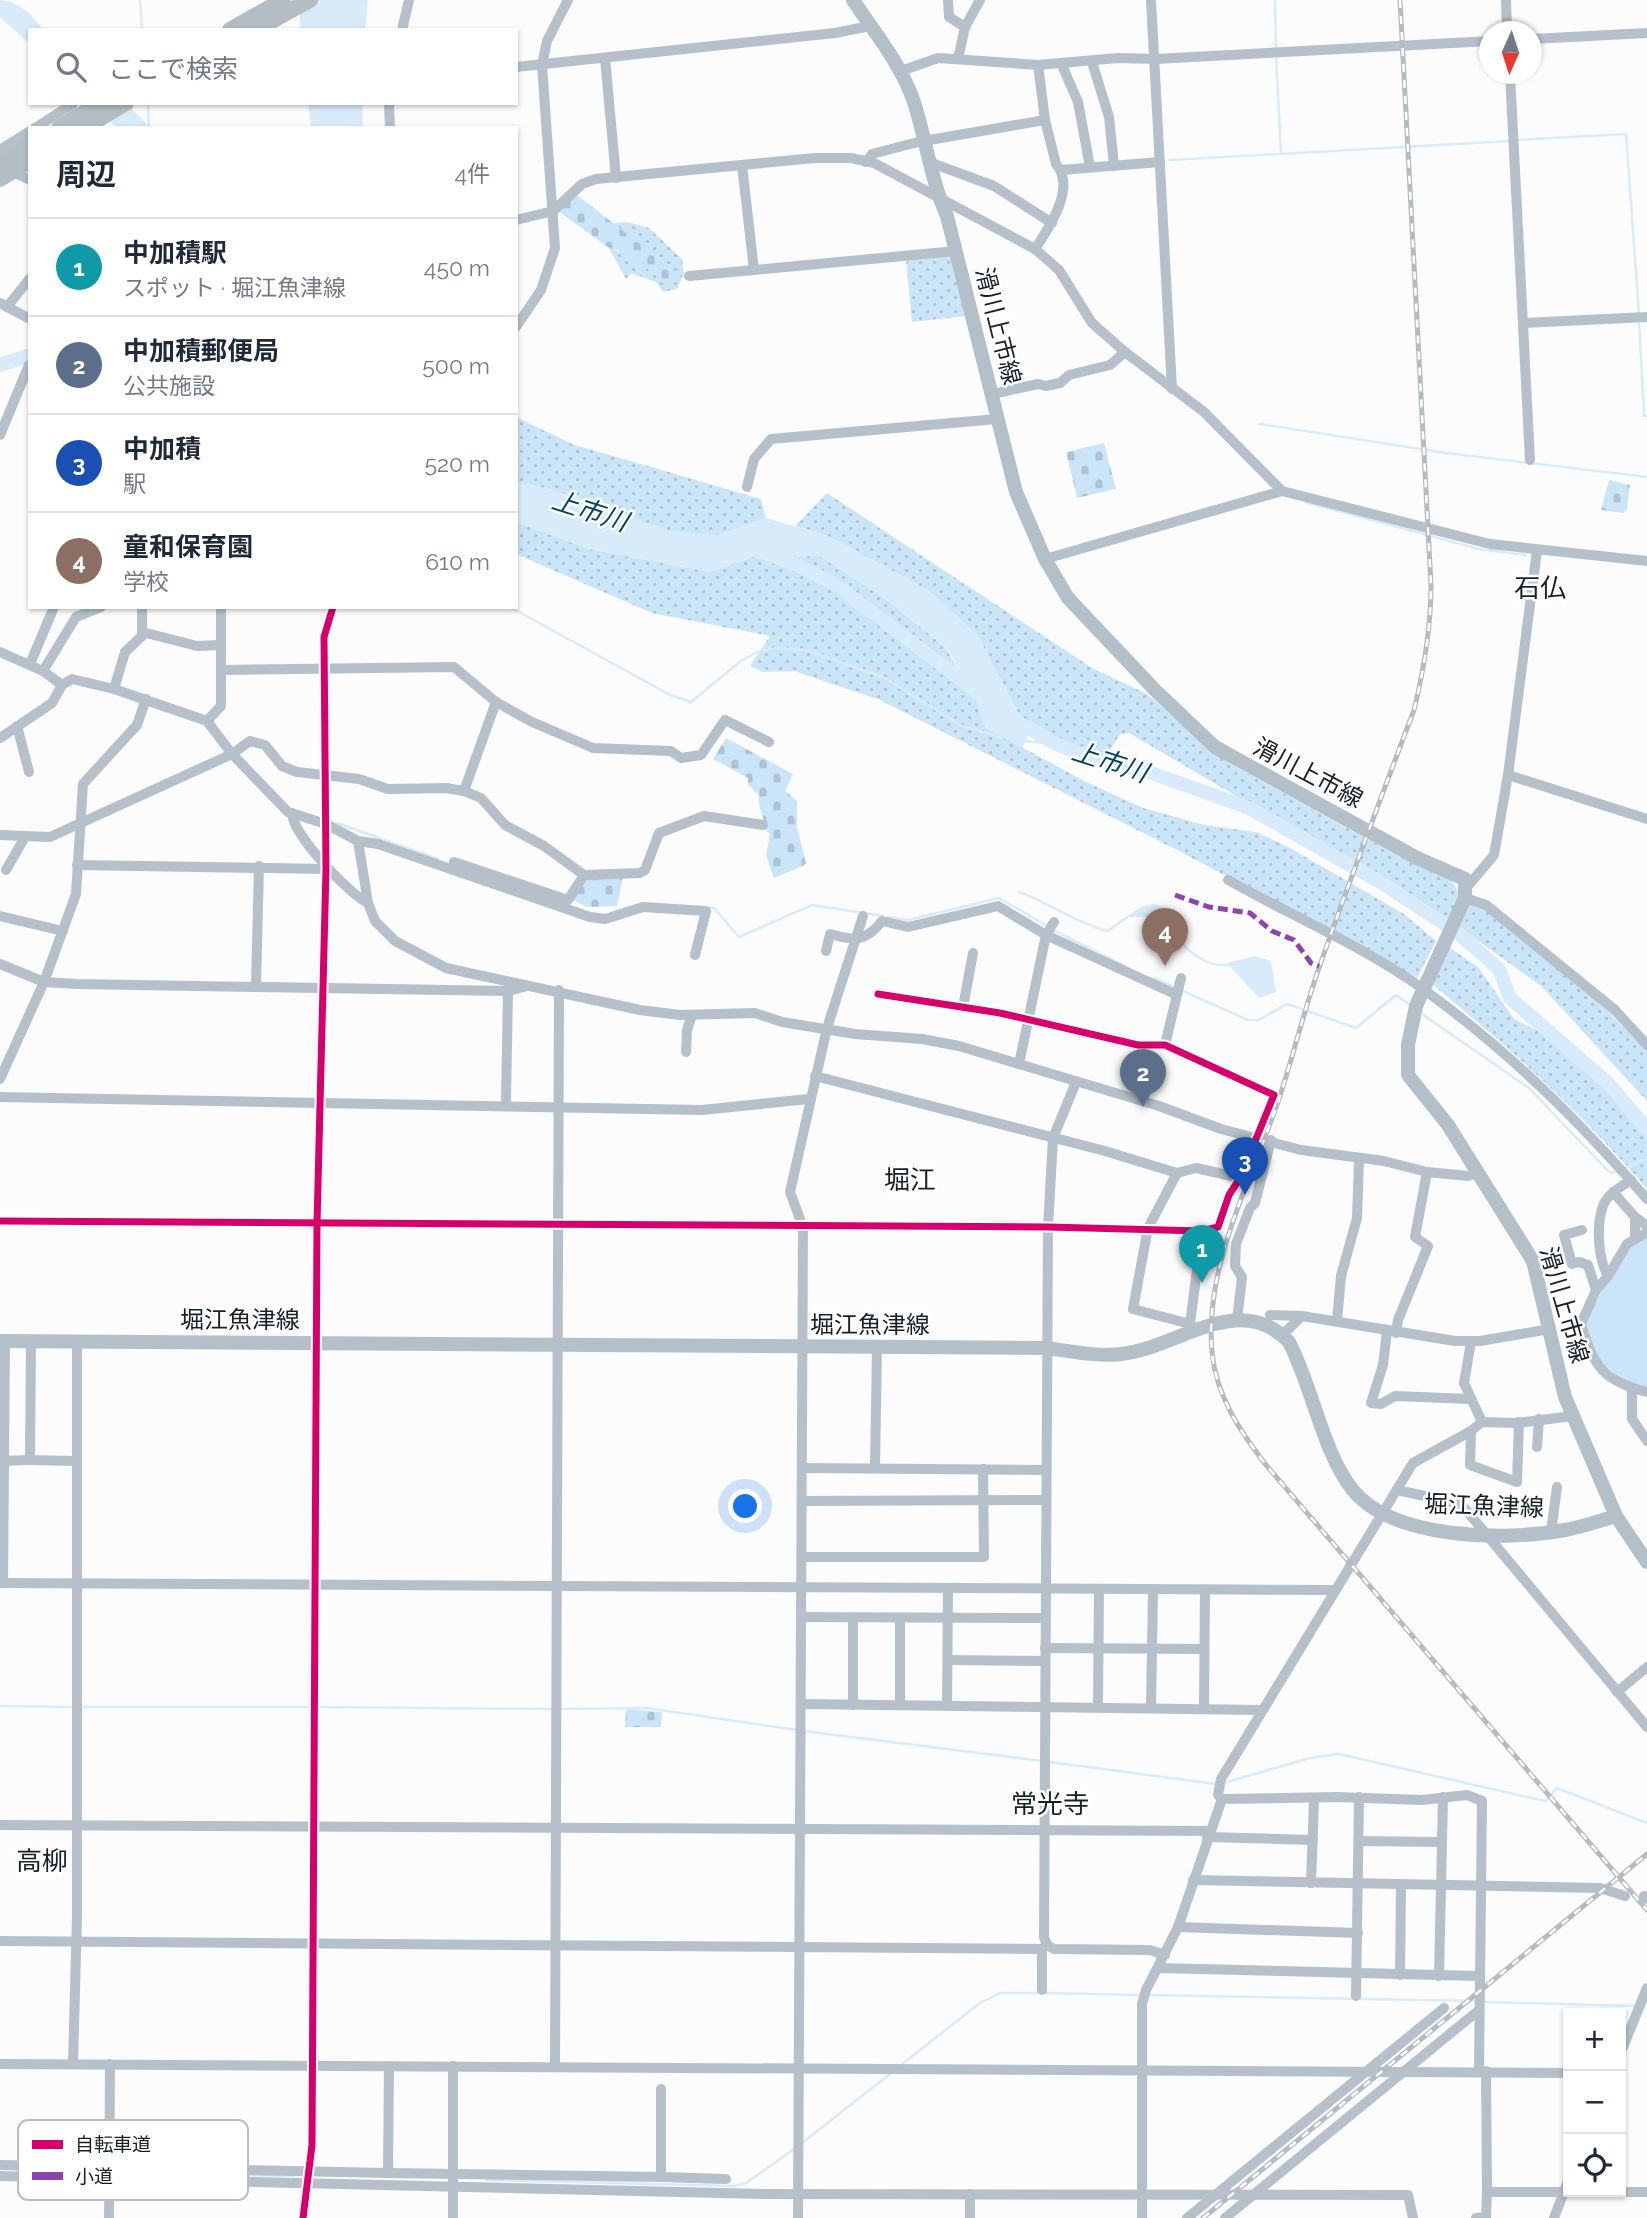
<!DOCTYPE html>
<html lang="ja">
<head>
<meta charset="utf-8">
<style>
	body { margin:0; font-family:Raleway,"Noto Sans JP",sans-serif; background:#f2f2f3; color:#1f2937 }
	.controls { position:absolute; right:21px; bottom:21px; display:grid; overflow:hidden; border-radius:0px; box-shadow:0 2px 5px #0004 }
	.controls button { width:63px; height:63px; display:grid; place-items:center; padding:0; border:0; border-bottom:2px solid #e0e1e3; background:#fff; color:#1f2937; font:35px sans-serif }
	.compass { position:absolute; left:1479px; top:21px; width:63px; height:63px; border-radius:50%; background:#fff; box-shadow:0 2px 5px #0004; rotate:183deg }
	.you { position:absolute; left:746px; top:1507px; width:24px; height:24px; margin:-18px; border:5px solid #fff; border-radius:50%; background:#1a73e8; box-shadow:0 0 0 10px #1a73e833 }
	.badge { display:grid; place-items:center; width:46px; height:46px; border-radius:50%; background:#686d71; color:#fff; font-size:23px; font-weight:700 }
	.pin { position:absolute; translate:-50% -58px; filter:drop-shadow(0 2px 4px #0008) }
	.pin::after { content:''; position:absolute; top:37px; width:24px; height:21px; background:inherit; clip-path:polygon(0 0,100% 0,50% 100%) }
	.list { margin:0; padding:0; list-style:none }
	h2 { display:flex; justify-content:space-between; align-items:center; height:91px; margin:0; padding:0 28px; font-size:30px }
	h2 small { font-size:23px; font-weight:400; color:#747a83 }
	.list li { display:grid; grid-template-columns:46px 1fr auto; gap:21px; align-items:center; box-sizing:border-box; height:98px; padding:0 28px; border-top:2px solid #e0e1e3 }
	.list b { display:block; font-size:26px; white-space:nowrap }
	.list p { margin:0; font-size:23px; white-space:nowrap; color:#747a83 }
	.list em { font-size:23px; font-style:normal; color:#747a83 }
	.icon { flex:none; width:38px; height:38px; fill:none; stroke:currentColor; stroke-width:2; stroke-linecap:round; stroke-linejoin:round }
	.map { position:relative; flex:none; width:1647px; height:2218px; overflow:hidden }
	.search { position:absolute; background:#fff; box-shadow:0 2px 5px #0004; left:28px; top:28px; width:490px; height:77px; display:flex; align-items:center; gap:18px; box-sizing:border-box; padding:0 24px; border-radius:0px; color:#747a83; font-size:26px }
	.panel { position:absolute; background:#fff; box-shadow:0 2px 5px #0004; left:28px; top:126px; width:490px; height:483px; border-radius:0px }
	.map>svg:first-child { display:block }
	.grass { fill:url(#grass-dots) }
	.cemetery { fill:url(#cemetery-stones) }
	.green { fill:#cae4f8 }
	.water { fill:#d7ebfb }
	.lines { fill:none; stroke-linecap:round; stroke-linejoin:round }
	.stream { stroke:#d7ebfb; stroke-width:2.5 }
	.river { stroke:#d7ebfb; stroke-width:14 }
	.minor { stroke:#b5c0ca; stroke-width:10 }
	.major { stroke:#b4c0c9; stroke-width:14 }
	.highway { stroke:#b5bdc4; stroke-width:16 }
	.rail-casing { stroke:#b4bbc1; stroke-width:5 }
	.rail { stroke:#fff; stroke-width:2.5; stroke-dasharray:8; stroke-linecap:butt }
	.highway-bridge { stroke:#b5bdc4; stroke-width:16 }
	.quiet { stroke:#8e44ad; stroke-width:5; stroke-dasharray:10 5; stroke-linecap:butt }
	.cycleway-casing { stroke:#fff; stroke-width:11 }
	.cycleway { stroke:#d6006c; stroke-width:7 }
	.labels { text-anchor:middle; stroke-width:5; stroke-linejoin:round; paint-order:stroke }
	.street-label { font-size:24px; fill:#182026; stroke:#fff }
	.water-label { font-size:26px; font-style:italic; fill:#034267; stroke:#fff }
	.neighbourhood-label { font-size:26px; fill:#182026; stroke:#fff }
	.key { fill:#fff; stroke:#babcbe; stroke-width:2 }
	.key-label { font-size:19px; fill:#182026 }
</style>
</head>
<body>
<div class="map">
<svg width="1647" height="2218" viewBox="0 0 1647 2218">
	<defs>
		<pattern id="grass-dots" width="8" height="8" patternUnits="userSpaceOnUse" patternTransform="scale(1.75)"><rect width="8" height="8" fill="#cae4f8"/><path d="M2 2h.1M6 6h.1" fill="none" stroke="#adc3d4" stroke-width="1.8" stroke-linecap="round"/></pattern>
		<pattern id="cemetery-stones" width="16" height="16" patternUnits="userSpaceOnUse" patternTransform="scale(1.75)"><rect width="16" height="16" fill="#cae4f8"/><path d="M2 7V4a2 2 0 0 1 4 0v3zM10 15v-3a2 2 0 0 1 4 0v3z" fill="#adc3d4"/></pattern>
	</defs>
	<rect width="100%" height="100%" fill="#fcfcfc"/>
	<g class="grass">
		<polygon points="627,222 649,228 682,259 684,273 677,289 663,292 656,282 631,273 626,279 609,248 676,273 613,223"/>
		<polygon points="952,256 966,316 912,322 906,260"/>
		<polygon points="516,417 572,444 761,499 766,518 686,546 595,519 554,490 516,482"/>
		<path d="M 827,493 L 1092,668 L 1147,694 L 1227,762 L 1398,856 L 1452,879 C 1459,899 1470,904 1489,911 L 1598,1001 L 1647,1051 L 1647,1101 L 1541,986 L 1459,927 L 1129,733 L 1120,734 L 1101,766 L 1029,734 L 978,636 L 928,590 L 828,536 L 795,526 Z"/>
		<polygon points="516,522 589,549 710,572 753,557 820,556 887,600 945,647 976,699 985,727 1086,782 1143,808 1204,825 1256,832 1290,848 1404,914 1436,941 1417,978 1179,851 880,700 794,671 763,672 750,666 770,636 652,613 516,554"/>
		<path d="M 1450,948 L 1478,967 L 1514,1019 L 1583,1053 L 1647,1137 L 1647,1189 C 1582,1113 1510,1048 1433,985 Z"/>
	</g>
	<g class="cemetery">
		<polygon points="572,191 677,273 669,283 617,250 609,248 558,211"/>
		<polygon points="1104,443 1116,489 1077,498 1066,452"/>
		<polygon points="1609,480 1630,485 1627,509 1623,513 1601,510"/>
		<path d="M 726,738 L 793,774 L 785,791 L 797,801 L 797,827 L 806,863 L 803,866 L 774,878 L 766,855 L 770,834 L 764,828 C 765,815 757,808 759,795 L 748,785 L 748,778 L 713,759 Z"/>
		<polygon points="587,877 623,877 617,906 587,907 571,899"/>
		<polygon points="626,1709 662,1712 661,1727 625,1727"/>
	</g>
	<polygon class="green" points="1647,1237 1647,1388 1625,1382 1595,1357 1585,1320 1627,1249"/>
	<g class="water">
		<path d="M 0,0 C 17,0 35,16 43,30 L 30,30 L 30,44 L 0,17 Z"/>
		<polygon points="300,0 368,0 365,30 300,30"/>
		<polygon points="91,103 126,103 151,128 117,128"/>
		<polygon points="308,103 362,103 363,128 311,128"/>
		<polygon points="516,482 554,490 596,519 686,546 766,518 828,536 928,590 978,636 1029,734 1022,748 984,726 976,699 947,648 887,600 820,556 752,557 710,572 589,549 516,522"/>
		<polygon points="1154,904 1169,909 1171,928 1153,917 1126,917 1143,906"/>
		<polygon points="1255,956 1271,961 1276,992 1259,998 1227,963"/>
	</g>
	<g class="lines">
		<g class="stream">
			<polyline points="140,0 142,30"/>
			<polyline points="1275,0 1276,49"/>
			<polyline points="1276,56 1281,154"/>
			<polyline points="148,103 149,128"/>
			<polyline points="1516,140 1626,134 1639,314"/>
			<polyline points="1170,160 1510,141"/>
			<polyline points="1639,321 1644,416 1647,416"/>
			<polyline points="1260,424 1446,453 1647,477"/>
			<polyline points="1305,502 1479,549 1526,555"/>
			<polyline points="510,607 670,695 691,702 741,661 757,652 777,648 806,650 883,677 962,726 1004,738"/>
			<polyline points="1024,741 1056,744"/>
			<polyline points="337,823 438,859"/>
			<path d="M 1019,892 C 1050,903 1076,923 1108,931 L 1127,917"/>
			<polyline points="707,908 714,908 739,937 812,905 883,916"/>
			<polyline points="889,917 908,920 999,898 1047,926"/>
			<path d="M 1170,925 C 1183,949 1203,968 1233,965"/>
			<polyline points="1053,930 1125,966"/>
			<polyline points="1154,978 1177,988"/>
			<polyline points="1183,991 1248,1020 1259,1020 1287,1004 1356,1028 1396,995 1411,1006"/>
			<polyline points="1419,1012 1529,1088 1607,1170 1612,1173 1618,1171"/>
			<polyline points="1624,1168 1647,1159"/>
			<polyline points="0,1706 74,1707"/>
			<polyline points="80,1707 312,1707"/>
			<polyline points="318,1707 553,1709"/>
			<polyline points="560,1709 647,1708 796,1730"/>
			<polyline points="803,1731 1043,1761"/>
			<polyline points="1050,1762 1216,1784"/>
			<polyline points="1223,1783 1310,1758 1339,1754 1545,1801 1557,1788 1647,1823"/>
			<polyline points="1045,1993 1140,1995"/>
			<polyline points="1146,1995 1476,2001"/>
			<polyline points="1482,2002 1637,2006"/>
			<polyline points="901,2065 980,2003 1000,1993 1038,1993"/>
			<polyline points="802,2143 890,2074"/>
			<polyline points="241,2175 294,2176"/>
			<polyline points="486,2180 734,2186 746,2183 794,2149"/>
		</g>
		<g class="river">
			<polyline points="0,365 30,355"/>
			<polyline points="516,490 573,502 666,537 722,543"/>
			<polyline points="759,551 797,565 836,585 981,695"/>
			<polyline points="1011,718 1056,744 1101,762 1146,771 1249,808 1380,882 1458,933 1499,969 1510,998 1608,1083 1647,1129"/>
		</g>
		<g class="minor">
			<polyline points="948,0 949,17 965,27"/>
			<polyline points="1151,0 1172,389"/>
			<polyline points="1506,0 1507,32"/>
			<polyline points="402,30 409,0"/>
			<polyline points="1532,39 1647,33"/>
			<polyline points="605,58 616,178"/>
			<polyline points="958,59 965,27 980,0"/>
			<polyline points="1092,62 1109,117 1114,166"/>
			<polyline points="1061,63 1078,102 1090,167"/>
			<polyline points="516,67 835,33 870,26"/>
			<polyline points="901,71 938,58 1038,65 1118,58 1155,59 1490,41"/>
			<polyline points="1510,74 1530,460"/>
			<polyline points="389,103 390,128"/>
			<polyline points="35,128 73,104"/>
			<polyline points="0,150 30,131"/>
			<polyline points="866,162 872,154 918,142 1045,120"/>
			<polyline points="929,162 994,186 1052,223"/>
			<polyline points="742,165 754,270 956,251"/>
			<polyline points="9,170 30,180"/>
			<polyline points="1061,170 1160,162"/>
			<polyline points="516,220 553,211 582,184 596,179 815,158 851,158 874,163 1035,249 1059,270 1092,323 1125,352 1204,412 1282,491 1490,544 1647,561"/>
			<path d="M 1035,249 C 1048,229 1077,188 1056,164 L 1045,120 L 1038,65"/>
			<polyline points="689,276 754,270"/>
			<polyline points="0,303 30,319"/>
			<polyline points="7,307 30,278"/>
			<polyline points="1523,323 1647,317"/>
			<polyline points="516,327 541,290 555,248 542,65 547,41 568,0"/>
			<polyline points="993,394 1038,384 1046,386 1060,383 1069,375 1110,365 1125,352"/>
			<polyline points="0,435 29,365"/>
			<polyline points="747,487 754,459 771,439 997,419"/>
			<polyline points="1045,559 1282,491"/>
			<polyline points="142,632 197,646 221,645"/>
			<polyline points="0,652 43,671 62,685"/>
			<polyline points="30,664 54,607"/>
			<polyline points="221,670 454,667 496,702 464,791"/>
			<polyline points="43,671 76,617 101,607"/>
			<polyline points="114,689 125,652 142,636 142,607"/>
			<polyline points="496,702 532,722 593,748 671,751 681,758 701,755 725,720 769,742"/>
			<polyline points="207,721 221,706 221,607"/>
			<polyline points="17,726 29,772"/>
			<polyline points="0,738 52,703 62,685 72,679 114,689 207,721 232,754 288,812 326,824 358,841 368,903 375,921 395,941 446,968 640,1010 680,1015 755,1013 782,1022 855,1034 922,1039 959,1046 1159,1106 1221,1129 1301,1150 1384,1161 1427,1172 1468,1176 1478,1173"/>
			<polyline points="1508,775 1647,819"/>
			<path d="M 292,813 C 292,834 348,893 368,903"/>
			<polyline points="0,835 50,837 232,754 250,741 265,745 282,766 297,772 359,779 388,789 446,788 464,791 481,798 505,825 544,846 584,875 640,873 645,870 659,833 704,816 763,825"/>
			<polyline points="358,841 378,844 590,917 605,919 643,907 706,911 695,955"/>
			<polyline points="454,862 568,900 584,875"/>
			<polyline points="77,865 326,869"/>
			<polyline points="6,870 25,837"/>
			<path d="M 1228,880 C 1292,916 1363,946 1423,989 C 1509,1051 1577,1119 1647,1199"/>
			<polyline points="1467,887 1494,855 1508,775 1537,550"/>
			<polyline points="1465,898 1486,905 1615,1010 1647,1045"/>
			<polyline points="0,916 63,931"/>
			<path d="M 826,951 L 830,934 C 854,941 866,942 882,921 L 908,927 L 998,906 L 1046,935 L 1175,994"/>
			<polyline points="0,964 44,982 77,984 508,991 527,986"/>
			<polyline points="256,985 259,866"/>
			<polyline points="963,1007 973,953"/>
			<polyline points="1165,1045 1181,978"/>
			<polyline points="686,1052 687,1030 692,1015"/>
			<polyline points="1019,1064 1046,935 1054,922"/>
			<polyline points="815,1076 1105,1151 1177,1173 1196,1168 1240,1178"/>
			<polyline points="0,1079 44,982 76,894 83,784 137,725 146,699"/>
			<polyline points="0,1097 702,1110 809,1099"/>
			<polyline points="506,1100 508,991"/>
			<polyline points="1177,1173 1148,1228 1133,1309 1190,1324 1197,1329"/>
			<path d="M 1631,1180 C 1621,1187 1607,1194 1603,1206 C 1596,1226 1598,1259 1608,1276 L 1627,1244 L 1647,1232"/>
			<polyline points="1613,1192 1635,1217"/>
			<polyline points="0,1221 1048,1227 1202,1231 1218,1227 1229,1195 1240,1178 1274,1095 1165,1045 1138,1045 1000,1013 878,994"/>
			<polyline points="1582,1230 1564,1235 1572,1264 1579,1262 1588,1265 1596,1290 1608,1276"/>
			<polyline points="1635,1237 1635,1217 1647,1226"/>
			<path d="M 1596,1290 L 1581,1324 C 1593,1366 1603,1381 1647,1392"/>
			<polyline points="1270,1315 1302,1316"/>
			<polyline points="1237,1320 1242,1277 1235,1266 1236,1244 1250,1208 1255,1203 1271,1140"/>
			<polyline points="1337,1321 1341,1276 1357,1218 1359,1160"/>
			<polyline points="1190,1324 1202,1231"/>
			<polyline points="1387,1331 1383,1365 1371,1403 1381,1404 1395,1396 1470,1399"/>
			<polyline points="1396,1333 1398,1320 1428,1246 1415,1237 1427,1172"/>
			<polyline points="1282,1335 1302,1316 1455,1341 1480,1341 1550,1329"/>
			<polyline points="31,1341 30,1460 76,1461"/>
			<polyline points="1471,1342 1464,1383 1482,1422"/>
			<polyline points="1632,1388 1632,1419 1647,1441"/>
			<polyline points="1471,1431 1470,1465 1517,1482 1519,1422"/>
			<polyline points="1537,1447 1539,1419"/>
			<polyline points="0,1461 30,1460"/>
			<polyline points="804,1468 1045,1470"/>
			<polyline points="875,1468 877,1348"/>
			<polyline points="1397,1490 1461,1504 1647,1727"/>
			<polyline points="804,1501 1045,1500"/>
			<polyline points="1551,1532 1557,1487"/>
			<polyline points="803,1557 984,1557 983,1469"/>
			<polyline points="0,1583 1335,1590"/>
			<polyline points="3,1583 5,1341"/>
			<polyline points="802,1617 1045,1618"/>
			<polyline points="1045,1648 1204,1649"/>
			<polyline points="948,1660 1045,1661"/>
			<polyline points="1617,1692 1647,1667"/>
			<polyline points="802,1704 1261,1710"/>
			<polyline points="853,1705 853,1617"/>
			<polyline points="900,1705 900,1618"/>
			<polyline points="947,1706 948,1588"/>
			<polyline points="1098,1706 1099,1589"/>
			<polyline points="1151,1707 1153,1590"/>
			<polyline points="1204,1707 1205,1590"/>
			<polyline points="1222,1799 1337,1797 1422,1800 1467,1795 1482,1801 1479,2070"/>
			<polyline points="0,1825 1208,1831"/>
			<polyline points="1207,1837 1313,1840"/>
			<polyline points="1359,1841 1442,1842"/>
			<polyline points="1193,1880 1600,1888 1625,1896"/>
			<polyline points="1311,1883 1314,1800"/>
			<polyline points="1644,1896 1647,1899"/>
			<polyline points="1178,1927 1358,1933"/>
			<polyline points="0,1941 1042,1949 1047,1945 1054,1949 1150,1950 1165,1955"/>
			<polyline points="1047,1945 1044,1937 1048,1227 1053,1138 1076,1082"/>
			<polyline points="1158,1968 1478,1976"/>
			<polyline points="1400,1975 1401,1885"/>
			<polyline points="1439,1976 1443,1797"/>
			<polyline points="1042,1990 1042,1949"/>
			<polyline points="1356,1996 1359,1797"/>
			<polyline points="1621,2052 1647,1988"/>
			<polyline points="0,2064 1568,2073"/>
			<polyline points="73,2064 77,1916 77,1342"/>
			<polyline points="555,2066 559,990"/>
			<polyline points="1486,2071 1487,2192"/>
			<polyline points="0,2165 388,2173 389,2066"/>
			<polyline points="388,2173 661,2177 661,2089"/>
			<polyline points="0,2176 766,2194 1408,2195 1413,2218"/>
			<polyline points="661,2177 726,2179"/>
			<polyline points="1577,2192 1647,2192"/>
			<polyline points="970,2194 970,2218"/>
			<polyline points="109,2218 110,2064"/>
			<polyline points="303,2218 312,2145 317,1224 326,869 324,637 333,607"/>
			<polyline points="453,2218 453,2066"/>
			<polyline points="798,2218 803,1227 790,1192 827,1028 863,916"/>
			<polyline points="1142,2218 1142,2004 1146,1990 1178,1927 1222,1799 1218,1795 1221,1779 1413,1463 1471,1431 1482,1422 1517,1423 1573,1416"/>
			<polyline points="1187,2218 1444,2008"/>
			<polyline points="1225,2218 1479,2010"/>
			<polyline points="1476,2218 1486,2217 1487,2192 1568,2192"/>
			<polyline points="1554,2218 1568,2181"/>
		</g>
		<g class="major">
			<path d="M 853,0 C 875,33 901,64 914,102 C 926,140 931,180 947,216 L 1016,492 L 1045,559 L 1068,598 L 1155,690 L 1215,747 L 1417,858 L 1465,879 L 1465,898 L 1416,1006 L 1408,1045 L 1408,1075 L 1448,1125 L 1533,1261 L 1565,1397 L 1616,1516 L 1647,1562"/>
			<path d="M 0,1341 L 1046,1348 C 1070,1351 1097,1357 1121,1354 C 1176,1349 1239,1289 1289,1342 C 1312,1386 1323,1452 1352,1489 C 1392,1540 1506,1541 1565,1530 C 1582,1527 1599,1521 1616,1516"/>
		</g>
		<g class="highway">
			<polyline points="230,30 283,0"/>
			<polyline points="255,30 310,0"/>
			<polyline points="59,128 100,103"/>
			<polyline points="84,128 126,103"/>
			<polyline points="0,164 30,146"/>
		</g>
		<defs>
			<g id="rail">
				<path d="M 1400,0 L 1431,585 C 1431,628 1424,669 1414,710 C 1382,795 1350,879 1320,965 C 1304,1010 1293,1057 1278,1102 C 1251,1180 1204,1267 1212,1352 C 1216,1396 1240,1431 1266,1465 L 1647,1910"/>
				<polyline points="1203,2218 1647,1854"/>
			</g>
		</defs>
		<use href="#rail" class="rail-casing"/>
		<use href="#rail" class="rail"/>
		<polyline class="highway-bridge" points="0,179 30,161"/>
		<polyline class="quiet" points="1175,895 1209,907 1250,913 1272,931 1294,940 1311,963 1319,966"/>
		<defs>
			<g id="cycleway">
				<polyline points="0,1221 1048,1227 1202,1231 1218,1227 1229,1195 1240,1178 1274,1095 1165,1045 1138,1045 1000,1013 878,994"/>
				<polyline points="303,2218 312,2145 317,1224 326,869 324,637 333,607"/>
			</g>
		</defs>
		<use href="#cycleway" class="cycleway-casing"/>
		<use href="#cycleway" class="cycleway"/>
	</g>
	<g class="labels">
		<g class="street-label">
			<text transform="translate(998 326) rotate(76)" y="8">滑川上市線</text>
			<text transform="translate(1308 773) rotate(28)" y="8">滑川上市線</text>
			<text transform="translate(1564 1305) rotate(74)" y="8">滑川上市線</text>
			<text x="240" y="1328">堀江魚津線</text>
			<text x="870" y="1333">堀江魚津線</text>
			<text transform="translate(1484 1506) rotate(2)" y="8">堀江魚津線</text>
		</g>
		<g class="water-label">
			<text transform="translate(590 511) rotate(18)" y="9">上市川</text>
			<text transform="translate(1110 762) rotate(18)" y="9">上市川</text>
		</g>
		<g class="neighbourhood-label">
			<text x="1540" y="597">石仏</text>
			<text x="910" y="1189">堀江</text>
			<text x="1050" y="1813">常光寺</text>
			<text x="42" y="1870">高柳</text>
		</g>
	</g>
	<rect x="18" y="2120" width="230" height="80" rx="10" class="key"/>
	<rect x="32" y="2140" width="31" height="9" fill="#d6006c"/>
	<rect x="32" y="2172" width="31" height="8" fill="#8e44ad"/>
	<g class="key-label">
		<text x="75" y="2151">自転車道</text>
		<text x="75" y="2183">小道</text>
	</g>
</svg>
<div class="controls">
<button>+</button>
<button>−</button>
<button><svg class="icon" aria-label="locate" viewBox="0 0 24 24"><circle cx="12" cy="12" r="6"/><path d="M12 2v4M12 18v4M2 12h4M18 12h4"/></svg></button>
</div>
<svg class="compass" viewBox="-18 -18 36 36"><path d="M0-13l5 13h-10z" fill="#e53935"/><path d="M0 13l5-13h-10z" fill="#747a83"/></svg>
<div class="you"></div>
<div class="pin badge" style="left:1202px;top:1283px;background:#0f9aa8">1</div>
<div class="pin badge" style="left:1143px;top:1107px;background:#5c6f8a">2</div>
<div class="pin badge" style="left:1245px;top:1195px;background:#1a4fb4">3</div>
<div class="pin badge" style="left:1165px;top:966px;background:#8d6e63">4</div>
<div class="search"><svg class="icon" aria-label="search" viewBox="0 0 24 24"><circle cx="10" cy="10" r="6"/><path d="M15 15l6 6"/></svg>ここで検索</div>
<section class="panel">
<h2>周辺<small>4件</small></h2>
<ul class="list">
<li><span class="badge" style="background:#0f9aa8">1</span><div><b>中加積駅</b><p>スポット · 堀江魚津線</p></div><em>450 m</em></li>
<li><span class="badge" style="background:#5c6f8a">2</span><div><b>中加積郵便局</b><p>公共施設</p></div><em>500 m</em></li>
<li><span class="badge" style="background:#1a4fb4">3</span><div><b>中加積</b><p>駅</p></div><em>520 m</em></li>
<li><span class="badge" style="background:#8d6e63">4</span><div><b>童和保育園</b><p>学校</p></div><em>610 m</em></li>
</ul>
</section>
</div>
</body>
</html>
